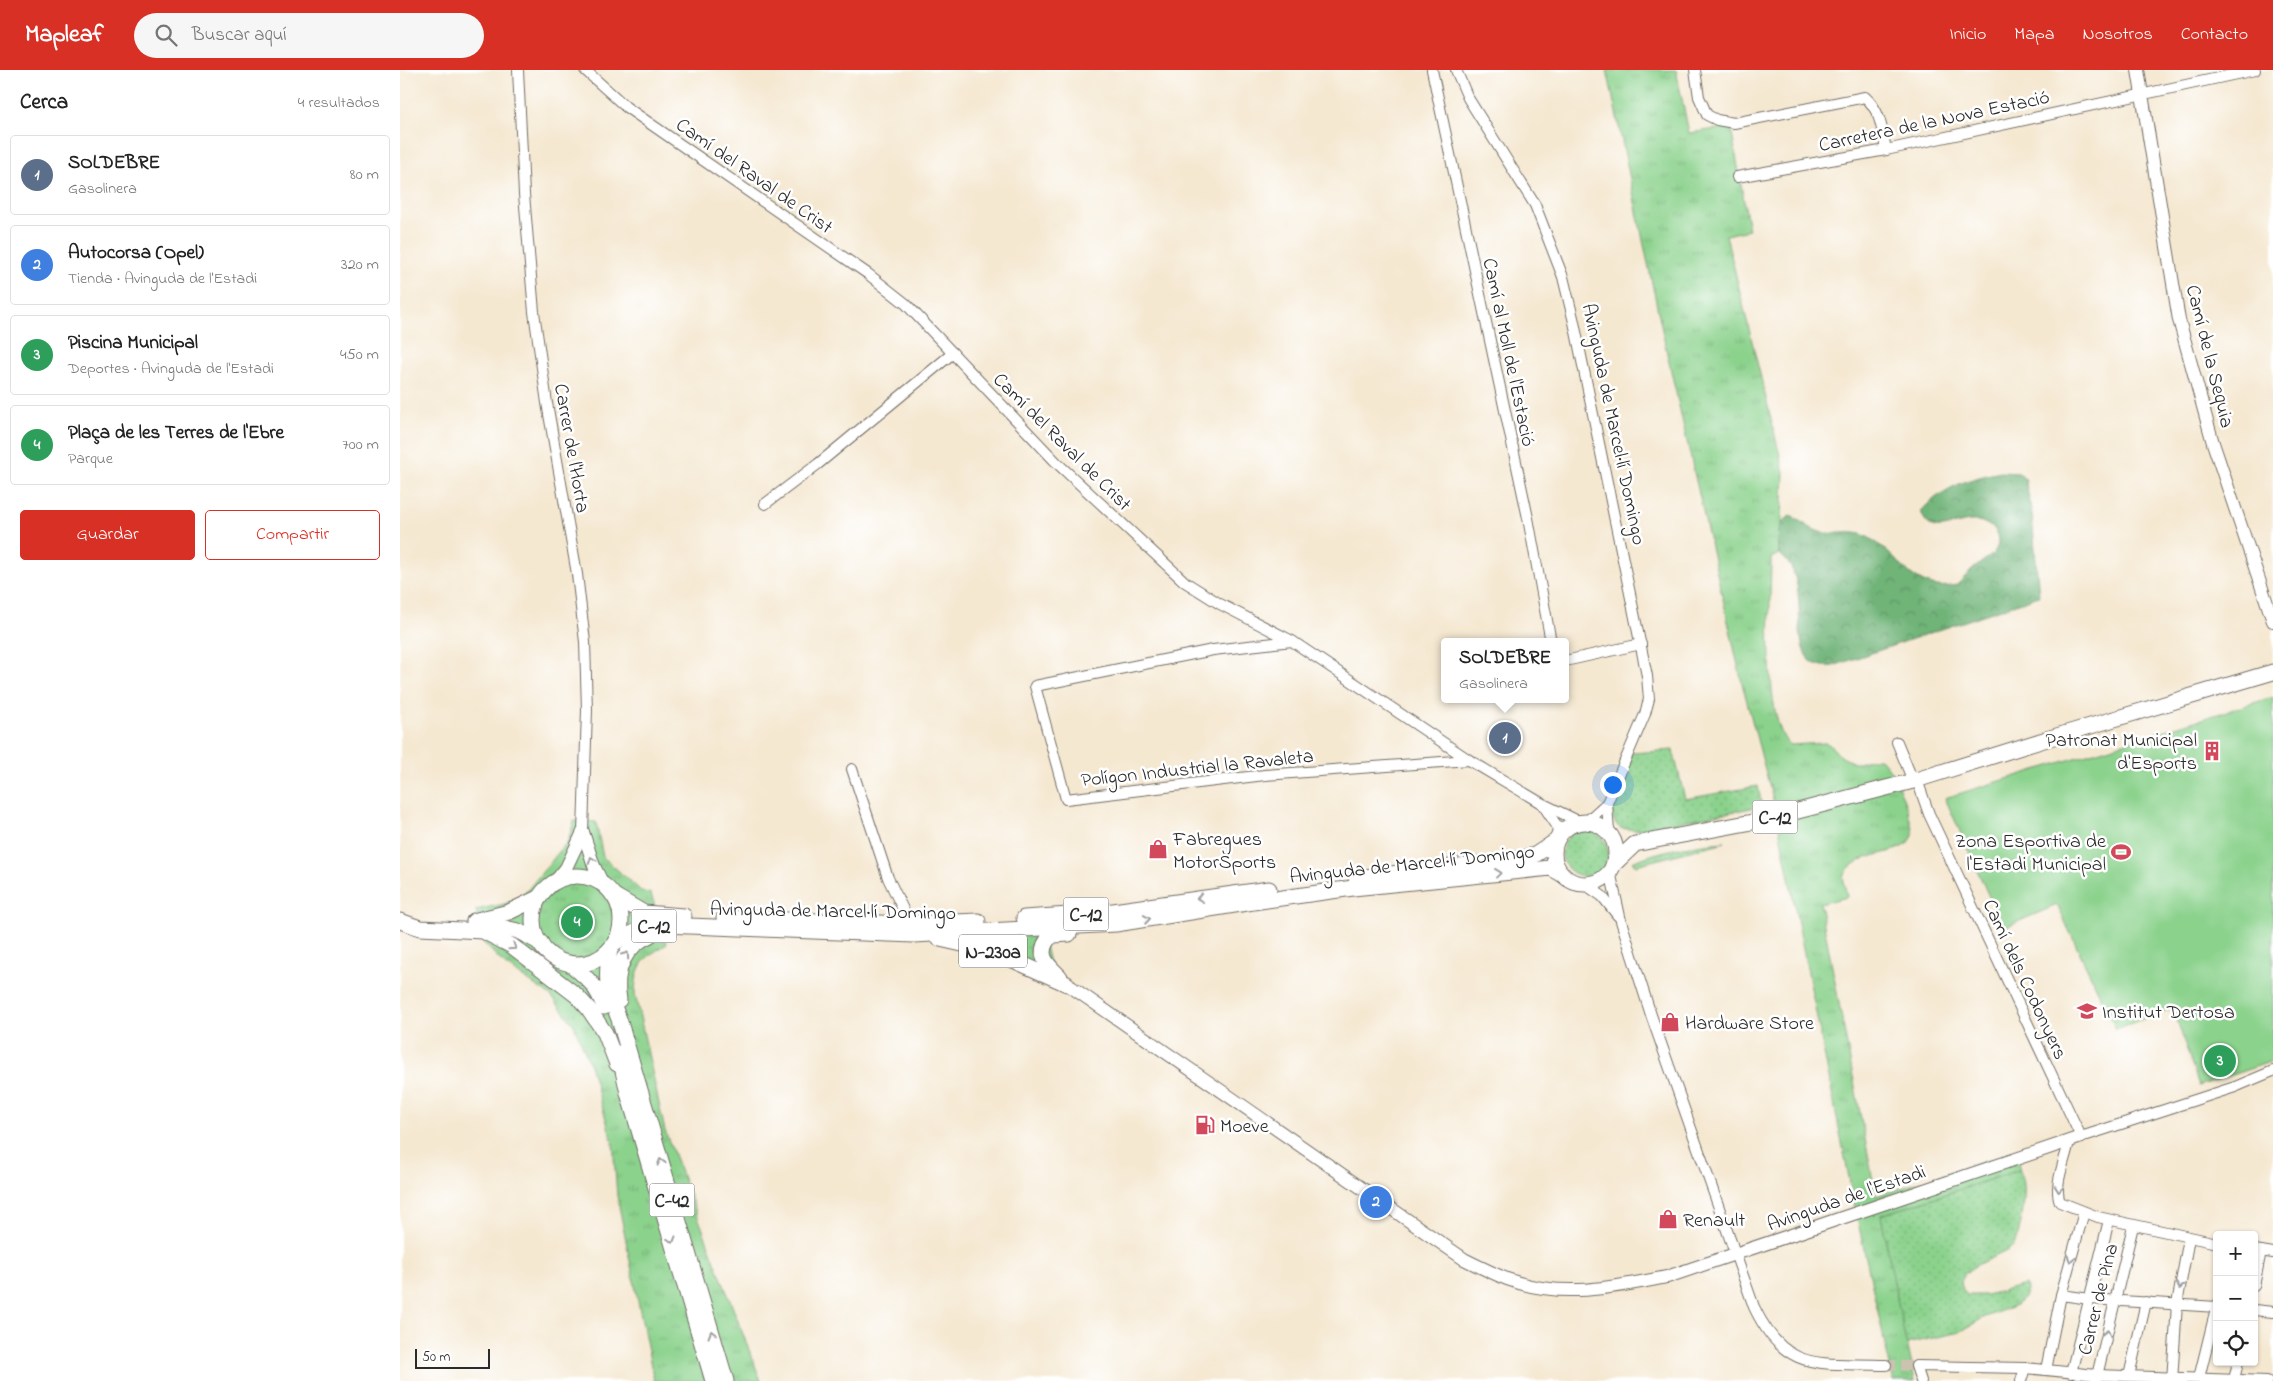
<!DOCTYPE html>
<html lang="es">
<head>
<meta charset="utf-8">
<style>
	body { margin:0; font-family:"Indie Flower",sans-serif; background:#f6f6f6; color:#222 }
	.controls { position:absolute; right:15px; bottom:15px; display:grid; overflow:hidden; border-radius:5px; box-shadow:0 1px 4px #0004 }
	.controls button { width:45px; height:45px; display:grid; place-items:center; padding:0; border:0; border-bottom:1px solid #e0e0e0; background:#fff; color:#222; font:25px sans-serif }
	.scale { position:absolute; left:15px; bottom:12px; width:75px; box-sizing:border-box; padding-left:5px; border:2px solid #2b2b2b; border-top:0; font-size:14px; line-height:18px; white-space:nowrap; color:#2b2b2b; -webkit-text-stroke:4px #fff; paint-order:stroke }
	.you { position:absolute; left:1212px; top:714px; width:18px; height:18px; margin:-12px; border:4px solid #fff; border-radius:50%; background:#1a73e8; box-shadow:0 0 0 8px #1a73e833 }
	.badge { display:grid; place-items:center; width:32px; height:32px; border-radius:50%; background:#d93025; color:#fff; font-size:16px; font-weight:700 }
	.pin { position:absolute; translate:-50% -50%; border:2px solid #fff; box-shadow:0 1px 5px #0006 }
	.popup { position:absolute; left:1041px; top:568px; width:128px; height:65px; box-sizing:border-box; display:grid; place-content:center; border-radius:5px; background:#fff; filter:drop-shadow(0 1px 4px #0005); font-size:16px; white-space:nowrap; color:#767676 }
	.popup b { font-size:19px; color:#222 }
	.popup::after { content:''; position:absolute; left:50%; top:100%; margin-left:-10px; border:10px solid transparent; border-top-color:#fff }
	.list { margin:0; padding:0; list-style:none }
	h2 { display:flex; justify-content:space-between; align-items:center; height:65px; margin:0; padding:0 20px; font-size:21px }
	h2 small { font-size:16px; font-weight:400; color:#767676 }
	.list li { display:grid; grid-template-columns:32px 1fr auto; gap:15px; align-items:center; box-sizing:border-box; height:80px; margin:0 10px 10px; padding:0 10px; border:1px solid #e0e0e0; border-radius:5px }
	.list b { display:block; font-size:19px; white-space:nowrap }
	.list p { margin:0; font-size:16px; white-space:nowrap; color:#767676 }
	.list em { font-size:16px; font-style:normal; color:#767676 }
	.actions { display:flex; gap:10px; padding:15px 20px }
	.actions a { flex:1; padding:11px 0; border:1px solid #d93025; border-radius:5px; text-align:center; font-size:18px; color:#d93025 }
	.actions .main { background:#d93025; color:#fff }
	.icon { flex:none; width:28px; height:28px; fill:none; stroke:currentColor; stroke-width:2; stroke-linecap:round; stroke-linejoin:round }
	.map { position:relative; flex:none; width:1873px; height:1311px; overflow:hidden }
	header { display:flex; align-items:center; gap:30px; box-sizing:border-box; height:70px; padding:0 25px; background:#d93025; color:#fff }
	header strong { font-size:24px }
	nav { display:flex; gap:28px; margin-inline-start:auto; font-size:18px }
	.search { width:350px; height:45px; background:#f6f6f6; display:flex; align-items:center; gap:12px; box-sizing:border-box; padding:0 18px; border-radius:28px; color:#767676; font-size:19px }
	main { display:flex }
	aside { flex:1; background:#fff }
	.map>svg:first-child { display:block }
	.grass { fill:url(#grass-tufts); stroke:#5b7e5c }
	.forest { fill:url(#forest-crowns); stroke:#4e7052 }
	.garden { fill:url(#garden-dots); stroke:#5b7e5c }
	.pitch { fill:#8bd28c; stroke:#5b7e5c }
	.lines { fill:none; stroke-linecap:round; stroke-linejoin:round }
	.minor-tunnel { stroke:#cdc2b0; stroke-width:10; stroke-dasharray:10 5; stroke-linecap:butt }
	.minor-casing { stroke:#726d65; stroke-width:12 }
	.tertiary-casing { stroke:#726d65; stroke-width:14 }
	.primary-casing { stroke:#726d65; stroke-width:17 }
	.minor { stroke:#fff; stroke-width:10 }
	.tertiary { stroke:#fff; stroke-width:12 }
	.primary { stroke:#fff; stroke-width:15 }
	.oneway { stroke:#a0a0a0 }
	.labels { text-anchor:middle; stroke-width:5; stroke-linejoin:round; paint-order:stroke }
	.shield { fill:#fff; stroke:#6b6b6b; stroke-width:1 }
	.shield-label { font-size:19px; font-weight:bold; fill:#2b2b2b }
	.street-label { font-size:20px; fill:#2b2b2b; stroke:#fff }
	.poi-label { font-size:20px; fill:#2b2b2b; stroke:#fff; text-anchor:start }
</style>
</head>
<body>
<header>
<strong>Mapleaf</strong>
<div class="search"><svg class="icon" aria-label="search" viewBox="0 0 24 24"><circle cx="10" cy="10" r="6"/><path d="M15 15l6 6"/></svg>Buscar aquí</div>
<nav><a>Inicio</a><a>Mapa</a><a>Nosotros</a><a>Contacto</a></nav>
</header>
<main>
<aside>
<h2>Cerca<small>4 resultados</small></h2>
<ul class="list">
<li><span class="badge" style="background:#5c6f8a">1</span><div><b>SOLDEBRE</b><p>Gasolinera</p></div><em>80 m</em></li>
<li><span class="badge" style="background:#3f7fe0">2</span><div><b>Autocorsa (Opel)</b><p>Tienda · Avinguda de l'Estadi</p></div><em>320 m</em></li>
<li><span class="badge" style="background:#2e9e5b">3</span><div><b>Piscina Municipal</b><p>Deportes · Avinguda de l'Estadi</p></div><em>450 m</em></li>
<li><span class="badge" style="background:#2e9e5b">4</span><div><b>Plaça de les Terres de l'Ebre</b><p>Parque</p></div><em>700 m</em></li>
</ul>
<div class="actions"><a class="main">Guardar</a><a>Compartir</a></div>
</aside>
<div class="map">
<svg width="1873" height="1311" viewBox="0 0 1873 1311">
	<defs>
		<pattern id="grass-tufts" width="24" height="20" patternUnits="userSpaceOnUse" patternTransform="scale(1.25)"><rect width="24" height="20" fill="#8bd28c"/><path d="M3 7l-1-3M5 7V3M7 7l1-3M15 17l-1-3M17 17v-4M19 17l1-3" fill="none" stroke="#78b479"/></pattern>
		<pattern id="forest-crowns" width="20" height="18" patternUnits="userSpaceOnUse" patternTransform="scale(1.25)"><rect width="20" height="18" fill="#70b478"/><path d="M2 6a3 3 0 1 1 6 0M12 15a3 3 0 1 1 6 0" fill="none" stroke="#5c9363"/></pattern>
		<pattern id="garden-dots" width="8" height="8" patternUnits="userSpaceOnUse" patternTransform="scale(1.25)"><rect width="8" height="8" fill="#8bd28c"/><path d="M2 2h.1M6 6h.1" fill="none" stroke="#78b479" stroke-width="1.8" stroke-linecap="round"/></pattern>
	</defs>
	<rect width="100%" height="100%" fill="#fff"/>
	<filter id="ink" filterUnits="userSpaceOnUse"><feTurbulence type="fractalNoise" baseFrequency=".02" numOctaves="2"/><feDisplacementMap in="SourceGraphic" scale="10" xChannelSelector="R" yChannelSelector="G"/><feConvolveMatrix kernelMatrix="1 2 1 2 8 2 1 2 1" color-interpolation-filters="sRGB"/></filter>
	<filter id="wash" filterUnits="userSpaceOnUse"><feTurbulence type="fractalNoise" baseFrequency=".0096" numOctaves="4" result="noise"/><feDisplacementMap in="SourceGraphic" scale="20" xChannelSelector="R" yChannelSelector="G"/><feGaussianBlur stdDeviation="1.12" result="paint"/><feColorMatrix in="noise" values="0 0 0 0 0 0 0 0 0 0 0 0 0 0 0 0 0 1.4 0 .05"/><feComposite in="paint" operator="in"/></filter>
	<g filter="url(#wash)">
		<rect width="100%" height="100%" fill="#f5e8d1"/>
		<g class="grass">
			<path d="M 1207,0 L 1276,0 L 1289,63 L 1331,57 L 1349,160 L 1326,165 L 1384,402 L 1382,451 L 1378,469 L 1379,484 L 1371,488 C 1371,530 1362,645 1389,675 L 1425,673 L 1430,675 L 1440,686 L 1454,693 C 1463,694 1473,685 1481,690 C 1494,697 1513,751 1513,766 C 1502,789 1458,778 1443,806 L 1447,827 L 1420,834 L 1476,1126 L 1615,1082 L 1620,1100 L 1481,1145 L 1515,1311 L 1494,1311 L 1491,1301 L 1456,1143 L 1374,733 L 1342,613 L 1266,279 Z"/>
			<path d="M 174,751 L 196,752 L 203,787 L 241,821 L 251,824 L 267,874 C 243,888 236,894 235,924 L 265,1061 L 361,1311 L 254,1311 L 217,1126 L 213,1073 L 189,992 L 174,955 L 151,926 L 105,895 L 82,871 L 76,840 L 105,834 L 125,823 L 168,771 Z"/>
		</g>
		<path class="forest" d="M 1601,402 L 1619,403 L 1625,409 L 1632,444 L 1639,526 L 1433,596 C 1375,602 1420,511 1379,484 C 1378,469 1376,455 1390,446 C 1401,450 1409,459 1420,462 C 1435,466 1452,459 1466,466 C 1499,483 1512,525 1557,515 C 1563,509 1570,501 1577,496 C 1591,484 1604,481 1595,459 C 1589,456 1583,451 1576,451 C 1556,449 1530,472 1521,441 C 1543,417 1570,408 1601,402 Z"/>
		<g class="garden">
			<path d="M 1273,680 L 1285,729 L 1358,716 L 1362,736 L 1237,760 L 1220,758 C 1200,743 1224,702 1232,683 Z"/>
			<circle cx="1185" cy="783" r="23"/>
			<path d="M 1325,772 L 1236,795 L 1232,792 C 1260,780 1295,774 1325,772 Z"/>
			<polygon points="651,862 643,868 652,905 549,867"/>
			<path d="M 1620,1100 C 1622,1105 1624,1110 1624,1115 C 1626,1125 1620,1168 1614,1175 C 1603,1189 1543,1197 1567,1225 L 1586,1225 L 1625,1215 L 1627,1219 L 1624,1228 L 1616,1235 L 1583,1248 L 1560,1262 L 1506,1274 L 1481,1145 Z"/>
		</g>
		<polygon class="pitch" points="1873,627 1873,991 1799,1016 1773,938 1716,959 1657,835 1603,858 1545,728"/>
	</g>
	<g filter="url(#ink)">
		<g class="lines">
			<polyline class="minor-tunnel" points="1486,1295 1516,1296"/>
			<defs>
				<g id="minor">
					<polyline points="118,0 124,124 134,242 147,333 177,504 185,572 187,640 183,762"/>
					<polyline points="185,0 226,37 468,204 506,234 657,393 785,512 820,534 892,571 1069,690 1141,733 1180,752"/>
					<polyline points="1032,0 1128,448 1151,572"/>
					<polyline points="1056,0 1068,28 1135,135 1163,207 1174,252 1247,606 1249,629 1245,644 1207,733 1186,752"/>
					<path d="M 1295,0 L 1299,27 L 1307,45 L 1317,50 L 1334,53 L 1465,27 C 1481,41 1482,60 1486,80"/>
					<polyline points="1337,107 1486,80 1855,0"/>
					<polyline points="365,434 418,394 553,283"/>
					<polyline points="892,571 813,580 635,616 666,729 865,705 1069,690"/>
					<polyline points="1165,591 1241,574"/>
					<polyline points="1497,672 1513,711"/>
					<polyline points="452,699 488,808 510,854"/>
					<polyline points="1517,710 1529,744 1681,1067 1835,1017 1873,1001"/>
					<polyline points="1207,733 1209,763"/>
					<polyline points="1143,735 1157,756 1158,767"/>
					<path d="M 1210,801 L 1221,851 L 1251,945 L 1354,1237 C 1386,1305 1421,1292 1486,1295"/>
					<polyline points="1183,813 1202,826 1218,846"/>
					<path d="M 1669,1071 C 1666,1089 1653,1115 1660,1132 L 1698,1147 L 1817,1173"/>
					<polyline points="1855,1180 1873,1183"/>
					<polyline points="1854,1216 1861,1181"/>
					<polyline points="1661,1225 1690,1229 1817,1237"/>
					<polyline points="1854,1240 1873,1242"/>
					<polyline points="1646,1300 1661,1225 1684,1142"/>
					<polyline points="1671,1303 1709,1150"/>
					<polyline points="1729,1306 1746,1232"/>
					<polyline points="1799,1308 1817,1235"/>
					<polyline points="1696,1310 1733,1156"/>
					<polyline points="1834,1310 1838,1292"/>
					<polyline points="1521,1311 1516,1296 1625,1298 1697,1305 1867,1311"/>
					<polyline points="1621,1311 1625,1298"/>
					<polyline points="1772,1311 1777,1234 1789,1168"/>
				</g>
				<g id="tertiary">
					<polyline points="1738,0 1779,250 1813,373 1873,551"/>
					<polyline points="183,762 194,796 204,816"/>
					<polyline points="153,814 166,798 183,762"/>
					<path d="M 667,914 L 1064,1189 C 1078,1196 1092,1203 1107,1209 C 1160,1229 1213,1218 1267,1207 L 1681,1067"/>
				</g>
				<g id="primary">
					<circle cx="1185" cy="783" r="31"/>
					<polyline points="1213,795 1235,774 1363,750 1513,711 1650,668 1873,602"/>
					<circle cx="177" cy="850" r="44"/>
					<polyline points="956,808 1120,789 1135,785 1156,771"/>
					<polyline points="213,825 244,843 284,846"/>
					<polyline points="324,848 510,854 578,851"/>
					<polyline points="624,848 699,843 869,819"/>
					<polyline points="77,850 109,842 140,827"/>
					<polyline points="0,851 20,858 83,861 112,876 176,925 188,938 205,963 217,994"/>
					<polyline points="74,851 118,861 141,873"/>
					<polyline points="540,869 593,881 667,914"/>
					<polyline points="215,872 239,860 264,855 514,865 716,854 853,832 953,818 1151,798 1163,805"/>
					<path d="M 210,879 C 205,910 207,920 219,949 L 326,1311"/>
					<path d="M 169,893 C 186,907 197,915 204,937"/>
					<path d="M 660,907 C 648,895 636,886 648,869 L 654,865 L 669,864"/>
					<path d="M 219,930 C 214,902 222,878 250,865"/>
					<polyline points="219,983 228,1023 313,1311"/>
				</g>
			</defs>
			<use href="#minor" class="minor-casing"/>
			<use href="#tertiary" class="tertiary-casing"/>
			<use href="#primary" class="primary-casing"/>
			<use href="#minor" class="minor"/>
			<use href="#tertiary" class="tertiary"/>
			<use href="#primary" class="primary"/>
		</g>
		<defs><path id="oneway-chevron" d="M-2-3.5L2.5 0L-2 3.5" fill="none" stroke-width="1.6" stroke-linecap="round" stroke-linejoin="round" transform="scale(1.25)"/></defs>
		<g class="oneway">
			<use href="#oneway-chevron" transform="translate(192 790) rotate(-111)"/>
			<use href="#oneway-chevron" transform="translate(1098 803) rotate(-7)"/>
			<use href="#oneway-chevron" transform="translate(800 828) rotate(172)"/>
			<use href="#oneway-chevron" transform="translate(747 849) rotate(-9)"/>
			<use href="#oneway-chevron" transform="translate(113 877) rotate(33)"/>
			<use href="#oneway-chevron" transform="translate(226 885) rotate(-55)"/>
			<use href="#oneway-chevron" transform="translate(261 1092) rotate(-107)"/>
			<use href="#oneway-chevron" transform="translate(1659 1119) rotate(95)"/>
			<use href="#oneway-chevron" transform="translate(272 1170) rotate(74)"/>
			<use href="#oneway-chevron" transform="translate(1671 1189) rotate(105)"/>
			<use href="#oneway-chevron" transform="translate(1780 1216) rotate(100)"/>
			<use href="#oneway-chevron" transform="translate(1707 1263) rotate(-76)"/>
			<use href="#oneway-chevron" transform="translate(312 1264) rotate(-106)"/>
		</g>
	</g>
	<defs>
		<symbol id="building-bare" viewBox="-9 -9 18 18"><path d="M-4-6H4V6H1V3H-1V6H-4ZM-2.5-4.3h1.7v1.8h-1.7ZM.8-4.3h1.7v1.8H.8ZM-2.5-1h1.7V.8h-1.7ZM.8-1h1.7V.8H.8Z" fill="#d1495b" stroke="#fff" stroke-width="2.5" paint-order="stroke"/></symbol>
		<symbol id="shop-bare" viewBox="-9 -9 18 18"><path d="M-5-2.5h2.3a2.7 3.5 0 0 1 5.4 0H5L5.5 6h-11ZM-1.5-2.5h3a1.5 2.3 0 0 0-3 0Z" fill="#d1495b" stroke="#fff" stroke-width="2.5" paint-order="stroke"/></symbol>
		<symbol id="stadium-bare" viewBox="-9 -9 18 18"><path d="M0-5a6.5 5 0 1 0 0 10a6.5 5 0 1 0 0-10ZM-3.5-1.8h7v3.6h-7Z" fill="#d1495b" stroke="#fff" stroke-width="2.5" paint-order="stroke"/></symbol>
		<symbol id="school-bare" viewBox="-9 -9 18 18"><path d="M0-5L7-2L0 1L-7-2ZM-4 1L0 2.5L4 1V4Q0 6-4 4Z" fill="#d1495b" stroke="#fff" stroke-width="2.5" paint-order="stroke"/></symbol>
		<symbol id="fuel-bare" viewBox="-9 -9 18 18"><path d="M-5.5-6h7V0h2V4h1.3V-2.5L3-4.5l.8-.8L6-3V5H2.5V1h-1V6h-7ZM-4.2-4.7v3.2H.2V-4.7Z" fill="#d1495b" stroke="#fff" stroke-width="2.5" paint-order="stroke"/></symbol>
	</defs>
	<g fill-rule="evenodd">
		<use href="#building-bare" x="1798" y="667" width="28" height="28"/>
		<use href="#shop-bare" x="744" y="765" width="28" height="28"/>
		<use href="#stadium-bare" x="1707" y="768" width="28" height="28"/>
		<use href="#school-bare" x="1673" y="927" width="28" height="28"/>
		<use href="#shop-bare" x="1256" y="938" width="28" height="28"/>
		<use href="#fuel-bare" x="791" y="1041" width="28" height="28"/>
		<use href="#shop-bare" x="1254" y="1135" width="28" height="28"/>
	</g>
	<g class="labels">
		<g class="shield">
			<rect x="1352.5" y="730.5" width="45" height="33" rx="4"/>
			<rect x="663.5" y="827.5" width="45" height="33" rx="4"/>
			<rect x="231.5" y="839.5" width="45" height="33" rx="4"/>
			<rect x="559" y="864.5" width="68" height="33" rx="4"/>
			<rect x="249.5" y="1113.5" width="45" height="33" rx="4"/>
		</g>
		<g class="shield-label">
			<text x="1375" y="754">C-12</text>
			<text x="686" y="851">C-12</text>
			<text x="254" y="863">C-12</text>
			<text x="593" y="888">N-230a</text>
			<text x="272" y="1137">C-42</text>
		</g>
		<g class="street-label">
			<text transform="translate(1534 50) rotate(-12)" y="7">Carretera de la Nova Estació</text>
			<text transform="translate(355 105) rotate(35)" y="7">Camí del Raval de Crist</text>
			<text transform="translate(1110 282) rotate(78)" y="7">Camí al Moll de l'Estació</text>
			<text transform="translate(1811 286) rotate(76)" y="7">Camí de la Sequia</text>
			<text transform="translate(1215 354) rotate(78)" y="7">Avinguda de Marcel·lí Domingo</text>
			<text transform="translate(663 371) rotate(45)" y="7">Camí del Raval de Crist</text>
			<text transform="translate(173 378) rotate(80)" y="7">Carrer de l'Horta</text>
			<text transform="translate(797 697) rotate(-6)" y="7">Polígon Industrial la Ravaleta</text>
			<text transform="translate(1012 793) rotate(-6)" y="7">Avinguda de Marcel·lí Domingo</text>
			<text transform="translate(433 840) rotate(1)" y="7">Avinguda de Marcel·lí Domingo</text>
			<text transform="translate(1626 909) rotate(65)" y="7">Camí dels Codonyers</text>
			<text transform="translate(1446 1127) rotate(-19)" y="7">Avinguda de l'Estadi</text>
			<text transform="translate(1697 1229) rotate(-76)" y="7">Carrer de Pina</text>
		</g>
		<g class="poi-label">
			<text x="1797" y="676" text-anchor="end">Patronat Municipal<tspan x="1797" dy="23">d'Esports</tspan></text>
			<text x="773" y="775">Fabregues<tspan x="773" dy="23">MotorSports</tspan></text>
			<text x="1706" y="777" text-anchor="end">Zona Esportiva de<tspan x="1706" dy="23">l'Estadi Municipal</tspan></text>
			<text x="1702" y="948">Institut Dertosa</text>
			<text x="1285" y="959">Hardware Store</text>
			<text x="820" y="1062">Moeve</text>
			<text x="1283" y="1156">Renault</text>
		</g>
	</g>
</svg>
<div class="controls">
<button>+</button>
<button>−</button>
<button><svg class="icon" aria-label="locate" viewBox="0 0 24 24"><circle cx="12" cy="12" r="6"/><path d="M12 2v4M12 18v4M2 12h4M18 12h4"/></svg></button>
</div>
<div class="scale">50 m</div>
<div class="you"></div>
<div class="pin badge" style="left:1105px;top:668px;background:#5c6f8a">1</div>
<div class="popup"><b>SOLDEBRE</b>Gasolinera</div>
<div class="pin badge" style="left:976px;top:1132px;background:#3f7fe0">2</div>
<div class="pin badge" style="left:1820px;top:991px;background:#2e9e5b">3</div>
<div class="pin badge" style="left:177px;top:852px;background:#2e9e5b">4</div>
</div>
</main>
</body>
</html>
